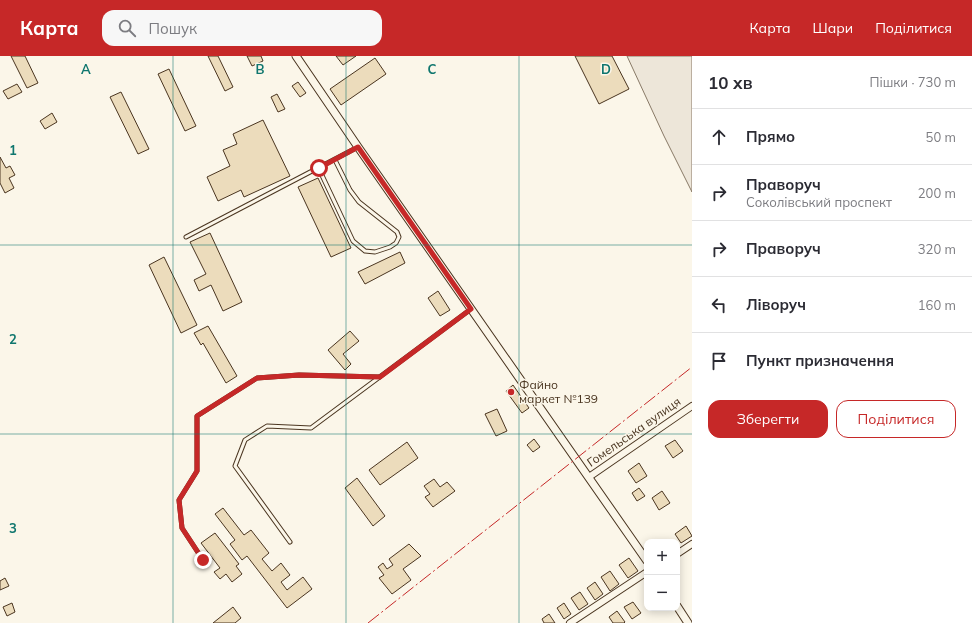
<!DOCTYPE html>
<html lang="uk">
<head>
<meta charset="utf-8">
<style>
	body { margin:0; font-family:Mulish,sans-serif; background:#f7f7f7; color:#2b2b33 }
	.controls { position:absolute; right:12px; bottom:12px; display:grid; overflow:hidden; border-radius:8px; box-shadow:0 2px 10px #0003 }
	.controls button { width:36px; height:36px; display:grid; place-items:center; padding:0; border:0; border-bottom:1px solid #e1e1e2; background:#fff; color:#2b2b33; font:20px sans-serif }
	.stop { position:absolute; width:12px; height:12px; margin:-9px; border:3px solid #c62828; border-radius:50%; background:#fff }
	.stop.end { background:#c62828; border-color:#fff; box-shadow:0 1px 4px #0008 }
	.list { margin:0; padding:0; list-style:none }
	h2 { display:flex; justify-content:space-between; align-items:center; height:52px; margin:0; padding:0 16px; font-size:17px }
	h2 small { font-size:13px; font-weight:400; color:#7c7c81 }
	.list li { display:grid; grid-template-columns:26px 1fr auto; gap:12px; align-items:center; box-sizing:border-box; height:56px; padding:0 16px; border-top:1px solid #e1e1e2 }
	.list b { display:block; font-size:15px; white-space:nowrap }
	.list p { margin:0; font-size:13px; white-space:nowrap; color:#7c7c81 }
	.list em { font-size:13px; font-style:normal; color:#7c7c81 }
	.actions { display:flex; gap:8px; padding:12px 16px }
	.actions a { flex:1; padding:9px 0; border:1px solid #c62828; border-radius:12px; text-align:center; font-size:14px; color:#c62828 }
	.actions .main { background:#c62828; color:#fff }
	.icon { flex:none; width:22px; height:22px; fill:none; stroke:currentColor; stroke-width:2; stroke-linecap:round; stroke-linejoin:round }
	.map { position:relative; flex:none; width:692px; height:567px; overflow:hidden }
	header { display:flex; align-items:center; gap:24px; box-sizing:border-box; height:56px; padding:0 20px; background:#c62828; color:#fff }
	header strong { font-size:19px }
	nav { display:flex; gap:22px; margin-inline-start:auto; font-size:14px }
	.search { width:280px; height:36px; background:#f7f7f7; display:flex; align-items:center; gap:10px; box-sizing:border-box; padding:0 14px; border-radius:12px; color:#7c7c81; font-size:15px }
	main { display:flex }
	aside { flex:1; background:#fff }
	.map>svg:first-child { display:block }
	.green { fill:#ede6d9; stroke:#887966 }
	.building { fill:#ecdcbc; stroke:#4a3520 }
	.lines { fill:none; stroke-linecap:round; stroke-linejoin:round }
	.service-casing { stroke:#4a3520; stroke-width:5 }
	.minor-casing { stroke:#4a3520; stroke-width:8 }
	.tertiary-casing { stroke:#4a3520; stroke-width:9 }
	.service { stroke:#fbf6e9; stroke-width:3 }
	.minor { stroke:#fbf6e9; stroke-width:6 }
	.tertiary { stroke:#fbf6e9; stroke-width:7 }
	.power { stroke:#c62828; stroke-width:1; stroke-dasharray:14 3 2 3; stroke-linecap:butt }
	.route { stroke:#c62828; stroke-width:5 }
	.grid { fill:none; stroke:#0f766e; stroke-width:1; stroke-opacity:0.55 }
	.poi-dot { fill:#c62828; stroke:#fbf6e9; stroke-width:1.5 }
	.labels { text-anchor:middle; stroke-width:3; stroke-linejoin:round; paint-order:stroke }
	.poi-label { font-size:12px; fill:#4a3520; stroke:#fbf6e9; text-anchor:start }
	.street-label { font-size:12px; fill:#4a3520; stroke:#fbf6e9 }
	.grid-label { font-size:13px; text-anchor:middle; font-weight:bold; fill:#0f766e; stroke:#fbf6e9; stroke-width:3; stroke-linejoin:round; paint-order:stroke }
</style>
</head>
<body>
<header>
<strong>Карта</strong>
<div class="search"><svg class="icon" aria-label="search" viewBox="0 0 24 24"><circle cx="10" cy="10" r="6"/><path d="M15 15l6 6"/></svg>Пошук</div>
<nav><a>Карта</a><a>Шари</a><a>Поділитися</a></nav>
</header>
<main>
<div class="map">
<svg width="692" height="567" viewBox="0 0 692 567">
	<rect width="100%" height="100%" fill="#fbf6e9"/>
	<polygon class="green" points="627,0 692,0 692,136 664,80"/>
	<g class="building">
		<polygon points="11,0 25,0 38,27 27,32"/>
		<polygon points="208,0 218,0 233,31 225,35"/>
		<polygon points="247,0 261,0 263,5 252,10"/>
		<polygon points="336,0 356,0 343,9"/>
		<polygon points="575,0 612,0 629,33 599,48"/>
		<polygon points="375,2 386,18 341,49 330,33"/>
		<polygon points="169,13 196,70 185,75 158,18"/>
		<polygon points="298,26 306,37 300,41 292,30"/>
		<polygon points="17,28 22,36 8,43 3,35"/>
		<polygon points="121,36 149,93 138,98 110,41"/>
		<polygon points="277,38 285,53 278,56 271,41"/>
		<polygon points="52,57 57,66 45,73 40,65"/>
		<polygon points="263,64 290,120 244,141 241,134 218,145 207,121 230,110 223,94 237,88 233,78"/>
		<polygon points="0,101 6,112 10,110 15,119 9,122 14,132 5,137 0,127"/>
		<polygon points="318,122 351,192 331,201 298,131"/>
		<polygon points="210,177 242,246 223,255 211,229 199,235 194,224 206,218 190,186"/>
		<polygon points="400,196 405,207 365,228 358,216"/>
		<polygon points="164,201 197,269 181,277 149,209"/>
		<polygon points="438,235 450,254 440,260 428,242"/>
		<polygon points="208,270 237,320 226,327 203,287 201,289 194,277"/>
		<polygon points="350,275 359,285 343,298 351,308 345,314 328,294"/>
		<polygon points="513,329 529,352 522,357 506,335"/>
		<polygon points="497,353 507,375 496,380 485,358"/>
		<polygon points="534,383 540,391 533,396 527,389"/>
		<polygon points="675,384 683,395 673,402 665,390"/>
		<polygon points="407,386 418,402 380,429 369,414"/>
		<polygon points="639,407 647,420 636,427 628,415"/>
		<polygon points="357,422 385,460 373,470 345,432"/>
		<polygon points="434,423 440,431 447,426 455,435 433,451 425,441 430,438 424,430"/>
		<polygon points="639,432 645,440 637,445 632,437"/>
		<polygon points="662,435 670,447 659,454 652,442"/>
		<polygon points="223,452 244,479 251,474 269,497 262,503 272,515 281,507 290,519 281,526 287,534 303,521 312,533 287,552 247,500 242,504 230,488 235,484 215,458"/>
		<polygon points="686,470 692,480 681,487 675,478"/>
		<polygon points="215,477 239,508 236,510 242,518 232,526 226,518 220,523 214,516 220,512 201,487"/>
		<polygon points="409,488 421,500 403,513 411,524 392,538 379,522 384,519 378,511 383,507 387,513 393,509 389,503"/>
		<polygon points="629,502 638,515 628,522 619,509"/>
		<polygon points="610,515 619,528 610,535 601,521"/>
		<polygon points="5,522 9,530 0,534 0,525"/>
		<polygon points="595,526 603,538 595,544 587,532"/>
		<polygon points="580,536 588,548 579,554 571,542"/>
		<polygon points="633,546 641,557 632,563 624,551"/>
		<polygon points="12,547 15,556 7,560 3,551"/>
		<polygon points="564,547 571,558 564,563 557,552"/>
		<polygon points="233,551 241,562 235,567 213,567"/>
		<polygon points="617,555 625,566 624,567 613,567 609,561"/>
		<polygon points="549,558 555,567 544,567 542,563"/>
	</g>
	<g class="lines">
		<defs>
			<g id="service">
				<polyline points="319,113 353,185 365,195 375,196 390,191 396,187 399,181 397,176 359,146 350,134 335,104"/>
				<polyline points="186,181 358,91"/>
				<polyline points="290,486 235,410 245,384 267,370 311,372 471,253"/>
				<polyline points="203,504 182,472 179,444 197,415 197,360 257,322 299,319 380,321"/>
			</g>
			<g id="minor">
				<polyline points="589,421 692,350"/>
				<polyline points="677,498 692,488"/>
				<polyline points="570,567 647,516"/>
			</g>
			<g id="tertiary">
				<polyline points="296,0 358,91 647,505"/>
				<polyline points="677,550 688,567"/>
			</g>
		</defs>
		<use href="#service" class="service-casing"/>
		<use href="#minor" class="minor-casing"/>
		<use href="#tertiary" class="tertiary-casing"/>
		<use href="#service" class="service"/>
		<use href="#minor" class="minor"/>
		<use href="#tertiary" class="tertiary"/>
		<polyline class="power" points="368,567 692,311"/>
	</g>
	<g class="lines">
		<polyline class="route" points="203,504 182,472 179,444 197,415 197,360 257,322 299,319 380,321 471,253 358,91 319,112"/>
	</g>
	<path class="grid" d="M 173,0 L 173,567M 346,0 L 346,567M 519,0 L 519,567M 0,189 L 692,189M 0,378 L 692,378"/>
	<circle class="poi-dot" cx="511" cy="336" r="4"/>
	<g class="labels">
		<g class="poi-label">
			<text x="519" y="333">Файно<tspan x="519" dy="14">маркет №139</tspan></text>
		</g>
		<g class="street-label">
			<text transform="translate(634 376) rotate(-35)" y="4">Гомельська вулиця</text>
		</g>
	</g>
	<g class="grid-label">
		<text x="86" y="18">A</text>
		<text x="260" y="18">B</text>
		<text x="432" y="18">C</text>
		<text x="606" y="18">D</text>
		<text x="13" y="99">1</text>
		<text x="13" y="288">2</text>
		<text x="13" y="477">3</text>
	</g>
</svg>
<div class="controls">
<button>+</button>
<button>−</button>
</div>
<div class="stop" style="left:319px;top:112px"></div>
<div class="stop end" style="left:203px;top:504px"></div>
</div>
<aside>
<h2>10 хв<small>Пішки · 730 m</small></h2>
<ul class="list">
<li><svg class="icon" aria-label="ahead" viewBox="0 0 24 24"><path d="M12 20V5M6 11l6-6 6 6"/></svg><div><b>Прямо</b></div><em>50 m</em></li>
<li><svg class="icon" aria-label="right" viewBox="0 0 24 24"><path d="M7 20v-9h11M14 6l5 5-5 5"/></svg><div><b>Праворуч</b><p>Соколівський проспект</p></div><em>200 m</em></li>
<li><svg class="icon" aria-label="right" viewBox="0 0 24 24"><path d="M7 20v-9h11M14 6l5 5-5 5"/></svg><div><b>Праворуч</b></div><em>320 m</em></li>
<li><svg class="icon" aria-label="left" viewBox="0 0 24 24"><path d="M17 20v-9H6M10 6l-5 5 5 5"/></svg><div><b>Ліворуч</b></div><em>160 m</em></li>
<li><svg class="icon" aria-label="arrive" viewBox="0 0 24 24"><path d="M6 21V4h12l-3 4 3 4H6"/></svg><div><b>Пункт призначення</b></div></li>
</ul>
<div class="actions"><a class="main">Зберегти</a><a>Поділитися</a></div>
</aside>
</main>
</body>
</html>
